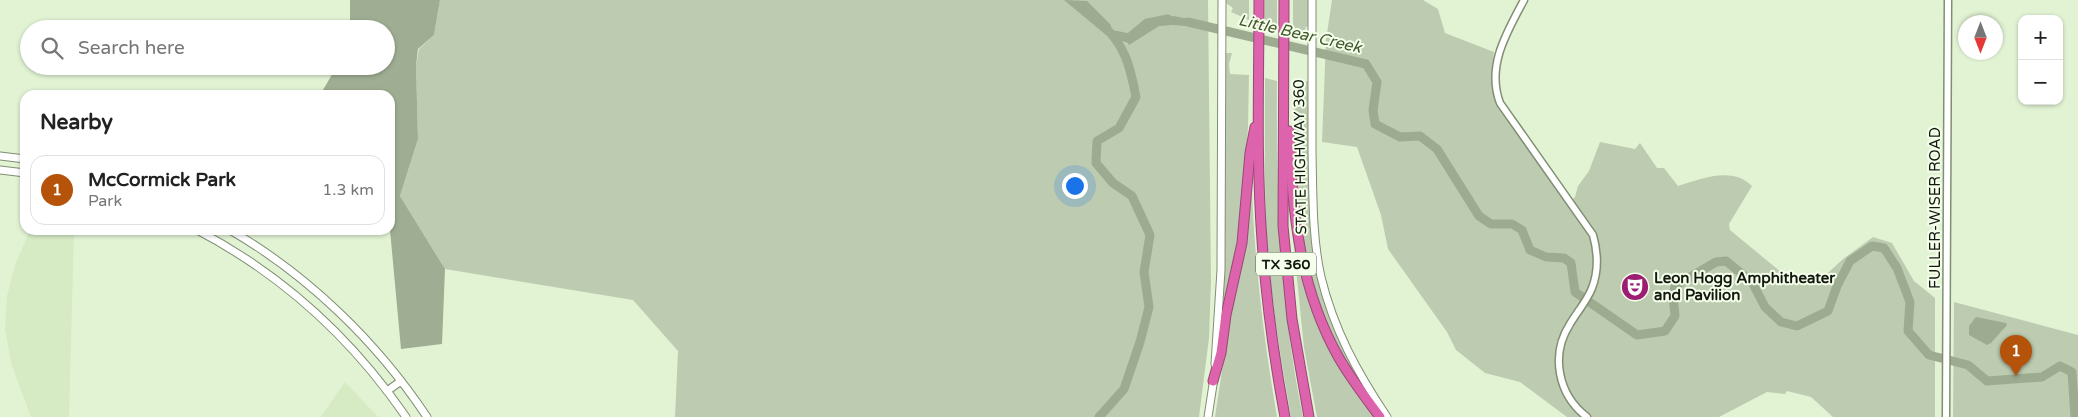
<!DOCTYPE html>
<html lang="en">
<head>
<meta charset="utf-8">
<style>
	body { margin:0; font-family:"Varela Round",sans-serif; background:#f2f2f2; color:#222 }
	.controls { position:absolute; right:15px; top:15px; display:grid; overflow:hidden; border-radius:10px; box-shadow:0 1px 4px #0004 }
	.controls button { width:45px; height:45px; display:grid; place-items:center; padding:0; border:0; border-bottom:1px solid #e0e0e0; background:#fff; color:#222; font:25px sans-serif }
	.compass { position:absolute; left:1958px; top:15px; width:45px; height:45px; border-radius:50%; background:#fff; box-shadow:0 1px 4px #0004; rotate:180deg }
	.you { position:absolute; left:1074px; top:185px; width:18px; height:18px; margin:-12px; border:4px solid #fff; border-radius:50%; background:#1a73e8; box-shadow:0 0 0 8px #1a73e833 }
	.badge { display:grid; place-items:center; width:32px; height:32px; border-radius:50%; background:#b45309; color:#fff; font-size:16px; font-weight:700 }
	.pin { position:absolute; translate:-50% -41px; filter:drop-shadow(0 1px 2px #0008) }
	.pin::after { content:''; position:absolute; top:26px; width:18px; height:15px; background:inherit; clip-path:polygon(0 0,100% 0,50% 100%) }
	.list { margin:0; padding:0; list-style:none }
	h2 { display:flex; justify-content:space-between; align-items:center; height:65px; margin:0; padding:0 20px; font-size:21px }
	h2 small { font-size:16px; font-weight:400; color:#767676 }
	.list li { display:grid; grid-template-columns:32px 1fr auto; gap:15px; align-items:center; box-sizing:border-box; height:70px; margin:0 10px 10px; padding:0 10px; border:1px solid #e0e0e0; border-radius:15px }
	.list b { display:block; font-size:19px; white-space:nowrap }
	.list p { margin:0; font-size:16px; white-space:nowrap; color:#767676 }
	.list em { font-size:16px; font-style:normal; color:#767676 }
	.icon { flex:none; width:28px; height:28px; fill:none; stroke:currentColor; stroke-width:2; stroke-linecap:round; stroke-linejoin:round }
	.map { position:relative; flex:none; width:2078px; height:417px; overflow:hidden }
	.search { position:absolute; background:#fff; box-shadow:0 1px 4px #0004; left:20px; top:20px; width:375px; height:55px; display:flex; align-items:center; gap:12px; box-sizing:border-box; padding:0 18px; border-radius:28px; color:#767676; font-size:19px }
	.panel { position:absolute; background:#fff; box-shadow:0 1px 4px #0004; left:20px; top:90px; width:375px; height:145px; border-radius:15px }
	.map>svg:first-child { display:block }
	.built { fill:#d6eac4 }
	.green { fill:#bdccb1 }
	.forest { fill:#9fae93 }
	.water { fill:#9dac91 }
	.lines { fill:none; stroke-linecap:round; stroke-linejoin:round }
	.river { stroke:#9dac91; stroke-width:9 }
	.tertiary-casing { stroke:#808f73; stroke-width:9 }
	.secondary-casing { stroke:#808f73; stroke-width:9 }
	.motorway-casing { stroke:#964974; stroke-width:11 }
	.tertiary { stroke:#fff; stroke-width:6 }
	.secondary { stroke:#fff; stroke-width:7 }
	.motorway { stroke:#dd63ac; stroke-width:9 }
	.labels { text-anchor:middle; stroke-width:4; stroke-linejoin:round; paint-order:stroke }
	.shield { fill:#f4feeb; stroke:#565d50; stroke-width:1 }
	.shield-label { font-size:14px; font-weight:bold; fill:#12180d }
	.street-label { font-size:15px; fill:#12180d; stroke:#f4feeb }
	.poi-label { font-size:15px; font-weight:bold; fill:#12180d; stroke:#f4feeb; text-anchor:start }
	.water-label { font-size:16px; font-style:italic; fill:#42582c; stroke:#f4feeb }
</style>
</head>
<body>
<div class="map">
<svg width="2078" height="417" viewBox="0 0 2078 417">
	<rect width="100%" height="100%" fill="#e2f3d4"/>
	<g class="built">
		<polygon points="30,230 74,230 69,417 31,417 11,363 5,328 7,296 15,265"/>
		<polygon points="345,382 378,417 321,417"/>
	</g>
	<g class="green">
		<polygon points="440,0 1208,0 1211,281 1209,338 1199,417 675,417 678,351 633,300 445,269 400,196 418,139 416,65 419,49 434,35"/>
		<polygon points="1226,0 1249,0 1249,20 1231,12 1233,8 1226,3"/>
		<polygon points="1265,0 1277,0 1277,27 1265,22"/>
		<polygon points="1293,0 1310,0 1310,26 1306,27 1304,32 1293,29"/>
		<path d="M 1332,0 L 1423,0 L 1438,9 L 1445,33 L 1494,52 L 1492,73 L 1496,102 L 1567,204 L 1575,197 L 1578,186 L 1589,171 L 1600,142 L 1635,149 L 1640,143 L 1657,168 L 1664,168 L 1678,186 C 1701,179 1732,166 1752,186 L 1729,224 L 1730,230 L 1787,277 L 1816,284 L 1843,259 L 1873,237 L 1892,243 L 1914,281 L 1935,298 L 1935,417 L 1833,417 L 1811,397 L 1787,391 L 1785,394 L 1767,392 L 1719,417 L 1567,417 L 1520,382 L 1485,373 L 1456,350 L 1447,332 L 1388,249 L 1381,215 L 1357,147 L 1322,142 L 1326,40 Z"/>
		<polygon points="1225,53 1232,53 1229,64 1230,74 1249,75 1248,128 1241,231 1226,303 1223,303"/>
		<path d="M 1265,78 L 1277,81 C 1276,194 1280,306 1303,417 L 1291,417 C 1281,359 1271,301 1267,243 C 1264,188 1265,133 1265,78 Z"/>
		<path d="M 1306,81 L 1309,81 L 1317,271 L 1333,327 L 1357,379 C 1341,355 1327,328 1318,300 C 1314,290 1314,276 1307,267 L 1295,189 L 1294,91 L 1305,89 Z"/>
		<path d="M 1249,190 L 1252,190 C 1255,267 1264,342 1277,417 L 1215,417 Z"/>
		<polygon points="1292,229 1294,229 1314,311 1378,417 1317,417 1304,348"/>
		<polygon points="1954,302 2078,335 2078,417 1953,417"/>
	</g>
	<polygon class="forest" points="350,0 440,0 434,35 418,49 416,65 418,139 400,196 445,269 442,344 401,349 390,230 390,95 320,95 337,66 386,66 386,29 350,29"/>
	<g class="water">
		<polygon points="1064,0 1087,1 1111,25 1106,35"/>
		<polygon points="1174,16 1199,21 1197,27 1173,25 1159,26 1129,45 1125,39 1160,19"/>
		<polygon points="1976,317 2006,323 2007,325 1991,343 1987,345 1969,335 1969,326"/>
	</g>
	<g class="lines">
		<g class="river">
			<polyline points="1188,22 1366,64 1377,82 1373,110 1375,124 1400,137 1420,136 1437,149 1479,216 1491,224 1512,224 1522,230 1530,250 1546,257 1564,258 1571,263 1575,292 1637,335 1665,331 1675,316 1673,296 1675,286 1716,262 1726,261 1752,282 1765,307 1781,322 1797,326 1828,311 1837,286 1850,261 1872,246 1884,248 1897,268 1910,302 1908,331 1929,355 1968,365 1987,381 2042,377 2060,366 2072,372 2075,417"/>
			<polyline points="1114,35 1129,38 1147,23 1168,19"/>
			<path d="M 1099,417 L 1124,389 L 1140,342 L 1149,307 L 1144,272 L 1150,235 L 1132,196 L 1113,183 L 1096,163 L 1097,141 L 1119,128 L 1136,97 C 1130,65 1125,45 1100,22"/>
		</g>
		<defs>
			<g id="tertiary">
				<path d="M 1524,0 C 1507,32 1486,66 1500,103 L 1593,235 C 1598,253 1599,270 1592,288 C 1587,301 1577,312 1570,324 C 1550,355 1558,395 1587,417"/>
				<polyline points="1946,417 1948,0"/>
			</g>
			<g id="secondary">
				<path d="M 1312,0 C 1312,51 1312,101 1312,152 C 1313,193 1312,237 1321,277 C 1334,330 1357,372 1387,417"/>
				<polyline points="0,156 25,159"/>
				<polyline points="0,170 25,173"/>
				<path d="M 197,230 C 283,275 351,337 406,417"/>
				<path d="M 230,230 C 308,275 377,342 427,417"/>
				<polyline points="1215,364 1221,270 1222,0"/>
				<polyline points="387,391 401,381"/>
				<polyline points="1208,417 1214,378"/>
			</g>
			<g id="motorway">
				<path d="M 1259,0 C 1259,80 1256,160 1262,240 C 1266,299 1274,358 1285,417"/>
				<polyline points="1284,0 1283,226 1292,319 1309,417"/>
				<path d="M 1289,131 C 1292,210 1299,288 1339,358 C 1351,379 1366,398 1380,417"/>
				<polyline points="1213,381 1221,353 1226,315 1242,243 1250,153 1255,127"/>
			</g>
		</defs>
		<use href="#tertiary" class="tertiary-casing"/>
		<use href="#secondary" class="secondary-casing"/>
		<use href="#motorway" class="motorway-casing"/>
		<use href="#tertiary" class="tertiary"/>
		<use href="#secondary" class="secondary"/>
		<use href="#motorway" class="motorway"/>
	</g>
	<defs>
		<symbol id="theatre-disc" viewBox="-11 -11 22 22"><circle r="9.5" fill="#9c1d72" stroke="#f4feeb"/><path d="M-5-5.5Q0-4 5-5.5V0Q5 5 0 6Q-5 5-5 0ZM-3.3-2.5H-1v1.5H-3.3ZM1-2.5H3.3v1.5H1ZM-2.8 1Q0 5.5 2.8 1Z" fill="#fff"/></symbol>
	</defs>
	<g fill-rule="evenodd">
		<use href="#theatre-disc" x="1619" y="271" width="32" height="32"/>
	</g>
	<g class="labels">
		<rect class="shield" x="1256" y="252.5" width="60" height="23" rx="4"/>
		<g class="shield-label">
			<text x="1286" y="269">TX 360</text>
		</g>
		<g class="street-label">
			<text transform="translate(1300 157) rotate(-91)" y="5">STATE HIGHWAY 360</text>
			<text transform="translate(1935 208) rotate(-90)" y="5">FULLER-WISER ROAD</text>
		</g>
		<g class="poi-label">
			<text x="1654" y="283">Leon Hogg Amphitheater<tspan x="1654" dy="17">and Pavilion</tspan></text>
		</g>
		<g class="water-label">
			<text transform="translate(1300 33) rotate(13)" y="6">Little Bear Creek</text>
		</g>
	</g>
</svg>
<div class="controls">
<button>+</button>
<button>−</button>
</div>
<svg class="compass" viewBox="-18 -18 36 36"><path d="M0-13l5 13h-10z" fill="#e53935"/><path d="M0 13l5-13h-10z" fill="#767676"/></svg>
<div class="you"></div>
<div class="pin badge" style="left:2016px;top:376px">1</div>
<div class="search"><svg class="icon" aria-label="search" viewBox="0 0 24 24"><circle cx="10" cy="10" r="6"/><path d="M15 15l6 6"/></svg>Search here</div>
<section class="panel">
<h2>Nearby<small></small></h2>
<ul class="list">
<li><span class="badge">1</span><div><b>McCormick Park</b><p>Park</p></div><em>1.3 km</em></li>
</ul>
</section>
</div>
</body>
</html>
